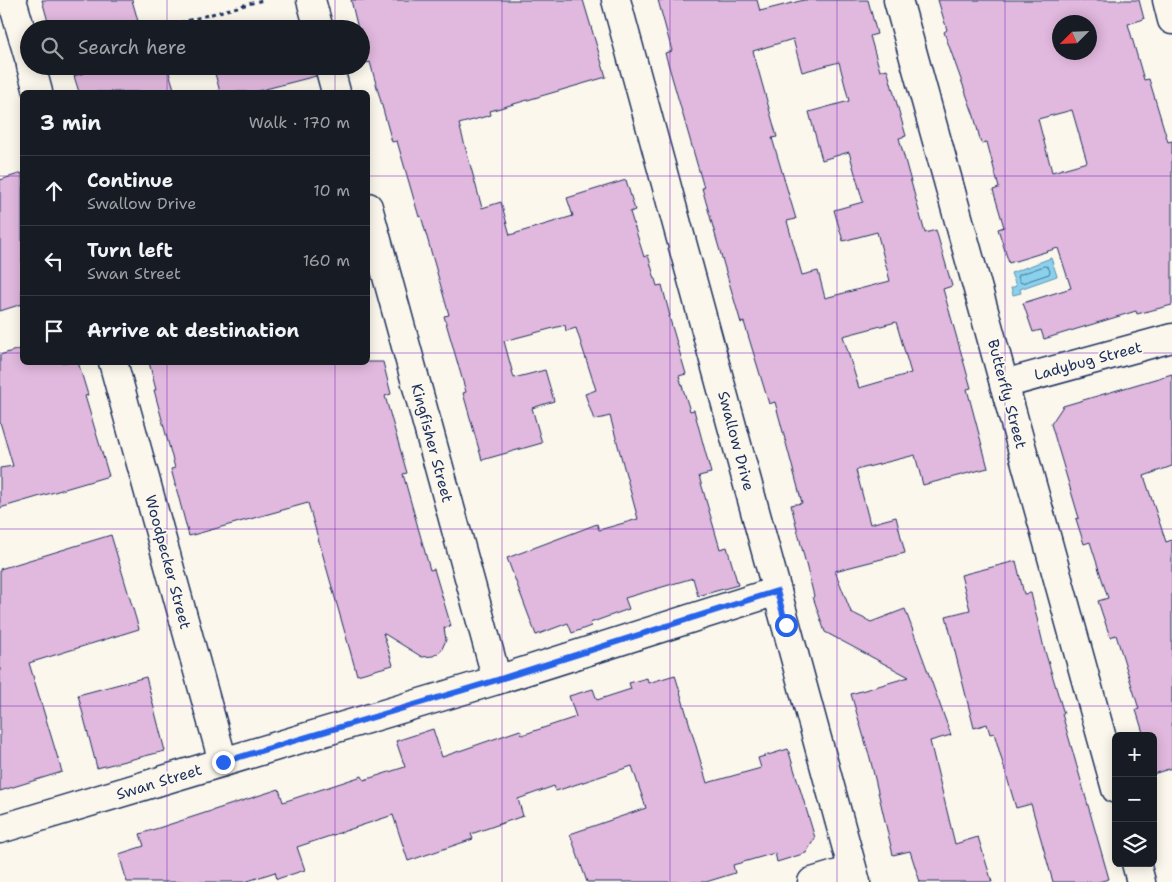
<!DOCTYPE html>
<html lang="en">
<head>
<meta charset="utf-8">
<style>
	body { margin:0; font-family:"Shantell Sans",sans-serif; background:#242831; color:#f1f3f6 }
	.controls { position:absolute; right:15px; bottom:15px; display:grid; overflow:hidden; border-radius:8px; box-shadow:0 2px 12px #0003 }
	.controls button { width:45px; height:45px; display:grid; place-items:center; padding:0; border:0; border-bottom:1px solid #363941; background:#171b24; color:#f1f3f6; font:25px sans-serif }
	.compass { position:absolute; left:1052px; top:15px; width:45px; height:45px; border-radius:50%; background:#171b24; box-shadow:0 2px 12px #0003; rotate:246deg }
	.stop { position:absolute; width:15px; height:15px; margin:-11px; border:4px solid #2563eb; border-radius:50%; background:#fff }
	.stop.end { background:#2563eb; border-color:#fff; box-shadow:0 1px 5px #0008 }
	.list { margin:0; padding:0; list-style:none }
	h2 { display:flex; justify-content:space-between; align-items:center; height:65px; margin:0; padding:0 20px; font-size:21px }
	h2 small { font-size:16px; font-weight:400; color:#9ea1a6 }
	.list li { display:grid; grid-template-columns:32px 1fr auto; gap:15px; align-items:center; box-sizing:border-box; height:70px; padding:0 20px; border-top:1px solid #363941 }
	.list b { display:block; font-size:19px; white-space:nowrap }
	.list p { margin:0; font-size:16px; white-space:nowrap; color:#9ea1a6 }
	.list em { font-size:16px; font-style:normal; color:#9ea1a6 }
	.icon { flex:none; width:28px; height:28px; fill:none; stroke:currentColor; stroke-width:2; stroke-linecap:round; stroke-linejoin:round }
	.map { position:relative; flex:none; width:1172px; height:882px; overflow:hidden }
	.search { position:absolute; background:#171b24; box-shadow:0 2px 12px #0003; left:20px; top:20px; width:350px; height:55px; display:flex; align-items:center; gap:12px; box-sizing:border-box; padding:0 18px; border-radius:28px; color:#9ea1a6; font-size:19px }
	.panel { position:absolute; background:#171b24; box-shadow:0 2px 12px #0003; left:20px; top:90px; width:350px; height:275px; border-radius:8px }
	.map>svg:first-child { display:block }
	.water { fill:#8ad2ec; stroke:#5e91b3 }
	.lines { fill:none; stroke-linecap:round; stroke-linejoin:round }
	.shore { stroke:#477097; stroke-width:1 }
	.building { fill:#e1b8de; stroke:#1b2f5e; fill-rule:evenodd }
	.minor-casing { stroke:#1b2f5e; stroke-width:31 }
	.path { stroke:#1b2f5e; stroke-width:3; stroke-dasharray:4 4; stroke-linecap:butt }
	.minor { stroke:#fbf7ec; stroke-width:28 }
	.route { stroke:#2563eb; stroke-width:6 }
	.grid { fill:none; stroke:#7b2cbf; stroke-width:1; stroke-opacity:0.55 }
	.labels { text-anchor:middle; stroke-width:4; stroke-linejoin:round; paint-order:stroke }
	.street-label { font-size:15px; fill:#1b2f5e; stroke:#fbf7ec }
</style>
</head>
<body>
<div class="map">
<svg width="1172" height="882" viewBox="0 0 1172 882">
	<rect width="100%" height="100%" fill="#fbf7ec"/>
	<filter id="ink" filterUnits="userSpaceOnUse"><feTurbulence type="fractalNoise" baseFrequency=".02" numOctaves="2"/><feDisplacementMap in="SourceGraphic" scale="10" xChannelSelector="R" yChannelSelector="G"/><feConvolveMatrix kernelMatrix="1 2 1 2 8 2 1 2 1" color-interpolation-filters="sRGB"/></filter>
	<g filter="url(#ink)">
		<polygon class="water" points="1051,258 1057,276 1020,289 1021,293 1013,295 1011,288 1016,286 1011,273"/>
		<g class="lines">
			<polygon class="shore" points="1045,266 1048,267 1050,271 1049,274 1022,283 1020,282 1018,277 1019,275"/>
		</g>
		<g class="building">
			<polygon points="42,0 132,0 138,21 109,29 50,29"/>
			<polygon points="351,0 583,0 606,77 490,111 491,115 459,124 482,208 501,202 510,235 573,216 567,198 626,180 635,210 630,212 644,257 648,255 657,286 662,285 670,316 669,316 686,374 679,376 690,411 694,410 711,473 699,476 720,549 727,547 738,585 698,596 693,578 625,598 629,609 590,623 591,626 572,633 568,623 536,635 507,558 597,524 599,530 638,519 610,416 594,420 585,394 596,390 576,328 566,331 565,325 504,341 514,378 545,370 554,401 532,408 542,443 482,460 463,393 466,392 444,316 449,315 421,216 419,217 397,141 392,142 370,62 367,63 361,42 361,29 358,29"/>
			<path d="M 658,0 L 757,0 L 760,11 L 804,0 L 868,0 L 877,34 L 870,36 L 880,71 L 887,69 L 906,136 L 899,138 L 925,233 L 936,230 L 952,286 L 943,289 L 971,388 L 967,389 L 988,468 L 923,485 L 915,455 L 856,470 L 870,524 L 896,517 L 905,553 L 835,571 L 851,612 L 871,622 L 905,609 L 951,735 L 930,741 L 955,844 L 978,837 L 992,882 L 920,882 L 910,851 L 893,855 L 870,758 L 851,694 L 909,677 L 825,632 L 813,597 L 814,596 L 791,505 L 802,503 L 775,402 L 769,404 L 744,322 L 741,323 L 717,241 L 702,188 L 704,188 L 665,53 L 672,51 ZM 793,39 L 802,72 L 839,62 L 849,101 L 809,112 L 822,160 L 849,152 L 863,202 L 834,210 L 843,241 L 877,232 L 890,281 L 825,298 L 818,271 L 802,275 L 787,221 L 796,219 L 772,138 L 777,137 L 753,51 ZM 896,322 L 911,373 L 859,388 L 843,336 Z"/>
			<path d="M 938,0 L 1139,0 L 1144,19 L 1128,24 L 1144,80 L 1149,79 L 1168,142 L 1172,141 L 1172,305 L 1137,314 L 1136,311 L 1044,339 L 1041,330 L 1033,332 L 1023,303 L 1071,288 L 1058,248 L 1009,263 L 998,229 L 1004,227 L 993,190 L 999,188 L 987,142 L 981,143 L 974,116 L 944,32 L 947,30 ZM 1060,22 L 1090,22 L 1090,52 L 1060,52 ZM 1072,110 L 1087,162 L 1052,172 L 1038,119 Z"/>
			<polygon points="108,66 167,66 175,92 79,92 74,76"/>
			<polygon points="213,66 314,66 316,76 254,92 220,92"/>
			<polygon points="22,173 22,304 0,311 0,180"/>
			<polygon points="22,348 22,362 78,362 88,395 85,396 109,476 0,508 0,468 13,466 0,422 0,355"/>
			<polygon points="149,362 383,362 391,394 385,396 407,473 403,474 430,570 434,569 451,626 444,628 446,640 441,651 433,656 422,657 383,633 393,665 357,675 308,503 189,536 171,469 175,468 154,390 156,390"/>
			<polygon points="1172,374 1172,466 1144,476 1166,542 1172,540 1172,768 1153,774 1153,736 1144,736 1136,710 1139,709 1116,635 1110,637 1098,601 1108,598 1090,542 1084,544 1076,519 1079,518 1051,424 1063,406"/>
			<polygon points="111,535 139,629 29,663 62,772 0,791 0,569"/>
			<polygon points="1016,561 1024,594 1031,593 1044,648 1064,714 1062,714 1109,879 1098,882 1053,882 1031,804 1016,808 994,733 990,734 987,724 974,728 946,616 970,610 961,575"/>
			<polygon points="675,675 707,783 761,768 758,758 788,749 815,838 806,853 777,862 775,853 733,865 735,873 706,882 587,882 570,834 646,808 632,766 556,791 554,786 518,799 523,816 471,834 473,839 408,861 393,815 297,847 305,870 277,879 275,872 245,882 127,882 119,854 144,846 140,834 279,789 283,802 362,776 364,780 405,767 396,741 433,729 442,757 520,730 522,735 576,717 569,696 593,689 597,700 631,689 629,683 647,678 648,683"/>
			<polygon points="146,677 165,751 97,768 78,695"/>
		</g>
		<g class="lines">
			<defs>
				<g id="minor">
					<polyline points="12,0 29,58"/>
					<polyline points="311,0 319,29"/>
					<polyline points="616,0 856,882"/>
					<polyline points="898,0 1116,789"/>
					<polyline points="1167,0 1172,20"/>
					<polyline points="31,66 38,92"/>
					<polyline points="329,66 336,92"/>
					<polyline points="368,207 497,680"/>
					<polyline points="113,362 223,762"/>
					<polyline points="1004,384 1172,338"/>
					<polyline points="0,829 497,680 777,591"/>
					<polyline points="1136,863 1141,882"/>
					<polyline points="812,882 852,870"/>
				</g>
			</defs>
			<use href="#minor" class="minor-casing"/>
			<polyline class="path" points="157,29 263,0"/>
			<use href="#minor" class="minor"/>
		</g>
	</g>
	<g class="lines" filter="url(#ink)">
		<polyline class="route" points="223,762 497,680 777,591 786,625"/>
	</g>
	<path class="grid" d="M 167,0 L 167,29M 335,0 L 335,29M 502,0 L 502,882M 670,0 L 670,882M 837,0 L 837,882M 1005,0 L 1005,882M 167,66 L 167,92M 335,66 L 335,92M 0,176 L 22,176M 368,176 L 1172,176M 0,353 L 22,353M 368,353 L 1172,353M 167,362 L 167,882M 335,362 L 335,882M 0,529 L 1172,529M 0,706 L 1172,706"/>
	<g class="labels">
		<g class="street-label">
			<text transform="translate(1088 361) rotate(-15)" y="5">Ladybug Street</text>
			<text transform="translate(1007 394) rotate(75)" y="5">Butterfly Street</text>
			<text transform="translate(736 441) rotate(75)" y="5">Swallow Drive</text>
			<text transform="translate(432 443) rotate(75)" y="5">Kingfisher Street</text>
			<text transform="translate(168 562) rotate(75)" y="5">Woodpecker Street</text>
			<text transform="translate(159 782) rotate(-17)" y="5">Swan Street</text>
		</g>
	</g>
</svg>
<div class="controls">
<button>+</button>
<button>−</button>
<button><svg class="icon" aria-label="layers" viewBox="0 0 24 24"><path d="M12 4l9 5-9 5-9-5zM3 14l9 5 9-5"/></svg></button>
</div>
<svg class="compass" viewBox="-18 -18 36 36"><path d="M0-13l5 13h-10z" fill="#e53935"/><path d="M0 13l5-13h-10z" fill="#9ea1a6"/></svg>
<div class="stop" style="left:786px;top:625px"></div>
<div class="stop end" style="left:223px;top:762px"></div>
<div class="search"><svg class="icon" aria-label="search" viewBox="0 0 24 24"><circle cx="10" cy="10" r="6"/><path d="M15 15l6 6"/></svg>Search here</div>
<section class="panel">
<h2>3 min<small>Walk · 170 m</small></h2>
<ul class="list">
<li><svg class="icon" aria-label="ahead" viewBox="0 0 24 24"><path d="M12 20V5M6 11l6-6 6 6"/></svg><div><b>Continue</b><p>Swallow Drive</p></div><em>10 m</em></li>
<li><svg class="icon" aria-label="left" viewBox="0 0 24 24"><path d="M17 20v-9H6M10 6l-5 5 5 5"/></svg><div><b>Turn left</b><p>Swan Street</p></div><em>160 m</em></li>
<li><svg class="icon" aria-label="arrive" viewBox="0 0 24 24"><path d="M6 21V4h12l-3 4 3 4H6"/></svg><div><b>Arrive at destination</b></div></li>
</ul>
</section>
</div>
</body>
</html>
